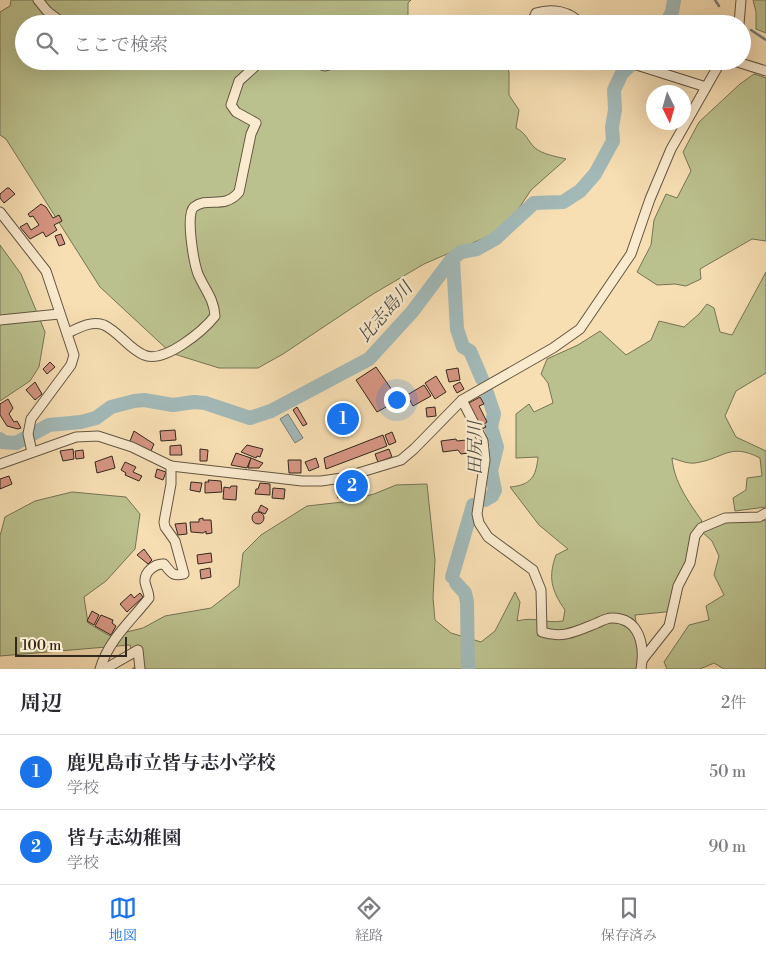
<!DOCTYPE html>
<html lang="ja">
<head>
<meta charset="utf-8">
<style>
	body { margin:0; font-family:"Libre Bodoni","Noto Serif JP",serif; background:#f7f7f7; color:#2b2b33 }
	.compass { position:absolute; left:646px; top:85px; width:45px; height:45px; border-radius:50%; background:#fff; box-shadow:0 5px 20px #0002; rotate:175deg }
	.scale { position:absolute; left:15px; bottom:12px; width:112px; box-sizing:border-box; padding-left:5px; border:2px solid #32281d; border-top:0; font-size:14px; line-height:18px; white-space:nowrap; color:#32281d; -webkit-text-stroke:4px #faeace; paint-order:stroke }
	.you { position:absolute; left:396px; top:399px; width:18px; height:18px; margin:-12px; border:4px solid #fff; border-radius:50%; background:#1a73e8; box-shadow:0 0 0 8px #1a73e833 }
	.badge { display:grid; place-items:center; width:32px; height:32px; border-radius:50%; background:#1a73e8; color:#fff; font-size:16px; font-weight:700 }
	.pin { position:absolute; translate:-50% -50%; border:2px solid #fff; box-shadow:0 1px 5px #0006 }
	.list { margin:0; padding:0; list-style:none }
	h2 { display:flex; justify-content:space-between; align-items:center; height:65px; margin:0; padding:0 20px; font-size:21px }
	h2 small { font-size:16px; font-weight:400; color:#7c7c81 }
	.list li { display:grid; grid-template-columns:32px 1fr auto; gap:15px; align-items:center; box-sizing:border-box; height:75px; padding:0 20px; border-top:1px solid #e1e1e2 }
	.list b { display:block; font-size:19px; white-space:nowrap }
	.list p { margin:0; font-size:16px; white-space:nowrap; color:#7c7c81 }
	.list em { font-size:16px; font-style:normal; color:#7c7c81 }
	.icon { flex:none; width:28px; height:28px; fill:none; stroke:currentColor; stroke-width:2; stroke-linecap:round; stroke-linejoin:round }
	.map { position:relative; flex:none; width:766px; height:669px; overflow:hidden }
	.search { position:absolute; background:#fff; box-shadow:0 5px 20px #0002; left:15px; right:15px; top:15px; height:55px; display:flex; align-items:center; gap:12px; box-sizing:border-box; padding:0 18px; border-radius:28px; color:#7c7c81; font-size:19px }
	.sheet { height:215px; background:#fff }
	nav { display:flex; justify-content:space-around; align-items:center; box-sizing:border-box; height:70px; border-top:1px solid #e1e1e2; background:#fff; font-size:14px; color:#7c7c81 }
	nav a { display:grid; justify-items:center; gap:2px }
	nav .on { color:#1a73e8 }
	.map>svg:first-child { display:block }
	.green { fill:#bbc18e; stroke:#767456 }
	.water { fill:#a2b9b8; stroke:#757f7a }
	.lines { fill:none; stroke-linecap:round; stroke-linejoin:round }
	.stream { stroke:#757f7a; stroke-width:2.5 }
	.river { stroke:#a2b9b8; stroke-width:14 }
	.building { fill:#d69582; stroke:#32281d }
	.minor-casing { stroke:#635642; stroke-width:11 }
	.minor { stroke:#faeace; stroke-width:9 }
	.labels { text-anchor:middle; stroke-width:4.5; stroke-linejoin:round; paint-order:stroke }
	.water-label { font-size:18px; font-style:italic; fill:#4e4c44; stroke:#faeace }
</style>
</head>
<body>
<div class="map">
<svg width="766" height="669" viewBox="0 0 766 669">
	<rect width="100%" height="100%" fill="#f7deb3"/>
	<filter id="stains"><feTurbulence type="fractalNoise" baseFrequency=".004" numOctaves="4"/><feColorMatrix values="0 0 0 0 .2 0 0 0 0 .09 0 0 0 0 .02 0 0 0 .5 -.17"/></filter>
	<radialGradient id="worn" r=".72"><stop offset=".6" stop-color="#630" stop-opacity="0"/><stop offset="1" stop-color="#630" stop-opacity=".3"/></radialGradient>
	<g class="green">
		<path d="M 11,0 L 411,0 L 408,3 L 408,24 L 24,24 L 24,61 L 505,61 L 509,72 L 509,95 L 519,110 L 516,128 C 527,134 527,140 535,148 C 544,155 555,156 566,159 L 531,190 L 517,211 L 491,235 L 424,264 L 373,294 L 283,354 L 258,368 L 219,368 L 171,353 L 100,287 L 6,139 L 0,135 L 0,12 L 10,6 Z"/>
		<polygon points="753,0 766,0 766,33 756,29 756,12"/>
		<polygon points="754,74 766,78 766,241 752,239 700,269 701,279 686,286 675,284 657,285 637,272 651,245 654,220 666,194 677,198 691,171 683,152 699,122 740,84"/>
		<polygon points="0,245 21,274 45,332 39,367 30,381 0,401"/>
		<path d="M 766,272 L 766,373 L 736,391 L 725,416 L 736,437 L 766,451 L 766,507 L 735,511 L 733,498 L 746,490 L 747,478 L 762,476 L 760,458 C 729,442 724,459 695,463 C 688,464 678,460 672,458 C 674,482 688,501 702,521 L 691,538 L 675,611 L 635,615 L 643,669 L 132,669 L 136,666 L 130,645 L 0,656 L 0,536 L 5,517 L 35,501 L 72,492 L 126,497 L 140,514 L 135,549 L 106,581 L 84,597 L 88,623 L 110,636 L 143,628 L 165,616 L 211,608 L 239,586 L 243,553 L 261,535 L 307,506 L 343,502 L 374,494 L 396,485 L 427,484 L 435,560 L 433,598 L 435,620 L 451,633 L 481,642 L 495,631 L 515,592 L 520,602 L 517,621 C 536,616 544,624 563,621 L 565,610 C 551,590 548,577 556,555 L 568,549 L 539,525 L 510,487 C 531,485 536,477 538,457 L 516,458 L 516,414 L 529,404 L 534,412 L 553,403 L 548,383 L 541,374 L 547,359 L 578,345 L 600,331 L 626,355 L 651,340 L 659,321 L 684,327 L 699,314 L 707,304 L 714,308 L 720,332 L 732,335 Z"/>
		<polygon points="756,517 766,521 766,669 724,669 714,663 700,669 667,669 664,662 689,625 709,620 706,606 724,595 714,575 719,556 712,541 702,532 732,520"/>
	</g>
	<polygon class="water" points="288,414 303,438 295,443 280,419"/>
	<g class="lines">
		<g class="stream">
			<polyline points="715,0 719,6"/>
			<polyline points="751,30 766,40"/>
		</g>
		<g class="river">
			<polyline points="666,24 672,12 674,0"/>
			<polyline points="453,260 457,329 463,347 470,351 482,379"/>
			<polyline points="0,439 2,442 16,443 49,425 81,422 96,418 111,407 134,401 144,400 173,405 194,402 205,403 250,418 271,411 369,359 412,312 451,260 461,252 477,249 495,239 534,203 563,202 580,191 595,174 613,141 612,127 615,110 614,90 622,73 635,61"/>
			<polyline points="485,500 492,496 495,490 491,471 497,447 491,427 494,414 487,393"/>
			<polyline points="452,577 473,505"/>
			<polyline points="456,583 465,593 467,602 468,669"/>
		</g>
	</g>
	<g class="building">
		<polygon points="7,188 9,188 15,194 4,203 0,198 0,194"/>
		<polygon points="41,204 46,207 53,218 59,215 62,221 54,225 57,230 46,237 43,232 30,239 20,227 27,223 31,230 39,225 33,216 30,217 28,214"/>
		<polygon points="61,234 65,244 59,246 55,236"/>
		<polygon points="50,362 55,367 47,374 43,369"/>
		<polygon points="376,367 399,400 377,412 356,380"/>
		<polygon points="458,368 460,380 449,382 446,370"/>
		<polygon points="436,376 446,392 435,399 425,383"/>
		<polygon points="35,382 42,394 35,400 26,390"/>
		<polygon points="460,382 464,389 457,393 453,386"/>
		<polygon points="424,385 431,396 413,406 407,395"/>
		<polygon points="480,397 484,404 479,406 487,422 484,424 486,427 482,429 467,404"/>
		<polygon points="8,399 13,408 9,414 14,422 17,421 21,428 18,429 7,426 0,415 0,404"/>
		<polygon points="297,407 307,424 303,426 293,410"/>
		<polygon points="435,407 436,416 427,417 426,408"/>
		<polygon points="175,430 176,440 161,441 160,431"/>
		<polygon points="134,431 154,444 151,451 130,441"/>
		<polygon points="392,432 396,442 389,445 385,435"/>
		<polygon points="383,435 387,446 326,469 324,458"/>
		<polygon points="456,439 457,441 466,440 468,453 461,454 458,450 443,452 441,441"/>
		<polygon points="181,445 182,455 170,455 170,446"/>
		<polygon points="247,445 263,449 260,457 257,456 256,458 241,452"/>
		<polygon points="73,449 74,459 63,461 60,451"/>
		<polygon points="200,449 208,450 207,461 200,461"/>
		<polygon points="389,449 392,457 378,462 375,454"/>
		<polygon points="83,450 84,458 76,459 75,451"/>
		<polygon points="236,453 251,458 247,468 231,465"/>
		<polygon points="112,456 115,468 97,473 95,462"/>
		<polygon points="251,458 263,463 259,468 248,468"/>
		<polygon points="316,458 319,467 309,471 305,462"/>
		<polygon points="288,460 301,460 301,473 289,473"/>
		<polygon points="125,462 136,467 133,472 142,476 139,481 125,475 126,473 121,470"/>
		<polygon points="157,469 166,472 163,480 155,477"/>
		<polygon points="9,476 12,484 0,489 0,479"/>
		<polygon points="208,480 221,481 222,492 205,493 205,482 209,482"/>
		<polygon points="354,481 358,489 338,498 335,490"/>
		<polygon points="191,482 202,483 200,492 190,490"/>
		<polygon points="260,483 270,484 270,495 255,494 256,489 258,489"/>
		<polygon points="231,486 237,486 236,500 223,499 224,487 230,488"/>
		<polygon points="273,488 285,489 284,499 272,498"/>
		<polygon points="261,505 268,509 265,514 258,511"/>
		<circle cx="258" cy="518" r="6"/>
		<polygon points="203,518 203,520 211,520 212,533 206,534 206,531 203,533 191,532 190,522 199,522 199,519"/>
		<polygon points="186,523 187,534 178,535 175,524"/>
		<polygon points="144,549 152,560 148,564 137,555"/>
		<polygon points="211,553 212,562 198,564 197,555"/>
		<polygon points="210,568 211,577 201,579 200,570"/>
		<polygon points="140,593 143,597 127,612 120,604 131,594 134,598"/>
		<polygon points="92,611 99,615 94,625 87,621"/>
		<polygon points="101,615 113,620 112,623 116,626 111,635 95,626"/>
	</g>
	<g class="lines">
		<defs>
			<g id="minor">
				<polyline points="38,0 47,11 64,24"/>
				<path d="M 531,24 L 536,13 C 552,8 570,11 581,24"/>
				<polyline points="739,24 741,0"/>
				<polyline points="310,61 325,66 344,61"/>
				<polyline points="624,61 706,87"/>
				<polyline points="734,61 766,71"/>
				<polyline points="0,212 46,271 74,355 71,365 31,419 28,434 32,452"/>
				<polyline points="0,320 59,314"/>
				<path d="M 68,333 C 78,328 92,320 104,325 C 119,332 129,349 144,355 C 164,364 203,331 215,316 C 214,299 205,290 198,274 C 194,263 185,214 194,207 C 208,196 224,210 239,192 L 251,134 L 256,123 L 236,112 L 231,105 L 239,81 L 261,61"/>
				<path d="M 462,400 L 483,441 L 485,460 L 477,514 L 479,523 L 488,537 L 533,570 L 541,590 L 542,632 C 563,639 577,631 597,623 C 601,621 607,618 612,618 C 640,618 645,646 641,669"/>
				<polyline points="0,464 76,437 98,436 132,447 171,466 302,481 321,481 342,478 401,460 414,449 462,400 553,348 580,329 631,254 650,199 671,149 721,61"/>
				<polyline points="643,659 669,626 678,586 690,563 695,536 701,528 725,518 759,517 766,513"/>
				<path d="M 100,669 C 109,639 131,621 149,598 C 149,592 146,588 145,582 C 144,572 155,563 164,564 C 171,572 172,577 184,574 L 175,541 L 165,527 L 164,522 L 171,484 L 171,466"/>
				<polyline points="105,669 138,650 140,669"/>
			</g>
		</defs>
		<use href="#minor" class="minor-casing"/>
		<use href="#minor" class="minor"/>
	</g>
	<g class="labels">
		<g class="water-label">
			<text transform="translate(385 312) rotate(-49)" y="6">比志島川</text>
			<text transform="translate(475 448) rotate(-90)" y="6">田尻川</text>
		</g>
	</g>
	<rect width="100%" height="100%" filter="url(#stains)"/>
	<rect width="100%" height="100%" fill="url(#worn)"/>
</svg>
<svg class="compass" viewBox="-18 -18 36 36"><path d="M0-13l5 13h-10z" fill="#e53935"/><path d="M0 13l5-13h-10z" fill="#7c7c81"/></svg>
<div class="scale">100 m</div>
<div class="you"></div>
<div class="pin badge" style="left:343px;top:419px">1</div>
<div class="pin badge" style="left:352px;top:486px">2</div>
<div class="search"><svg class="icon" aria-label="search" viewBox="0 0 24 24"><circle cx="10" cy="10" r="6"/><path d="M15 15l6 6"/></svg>ここで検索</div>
</div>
<section class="sheet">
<h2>周辺<small>2件</small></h2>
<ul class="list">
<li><span class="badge">1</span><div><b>鹿児島市立皆与志小学校</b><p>学校</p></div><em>50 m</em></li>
<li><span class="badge">2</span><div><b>皆与志幼稚園</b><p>学校</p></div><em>90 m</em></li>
</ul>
</section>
<nav>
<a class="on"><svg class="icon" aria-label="map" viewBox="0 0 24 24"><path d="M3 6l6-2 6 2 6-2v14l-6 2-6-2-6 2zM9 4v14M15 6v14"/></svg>地図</a>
<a><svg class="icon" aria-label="directions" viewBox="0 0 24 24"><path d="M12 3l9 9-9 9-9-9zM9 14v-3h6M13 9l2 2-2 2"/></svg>経路</a>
<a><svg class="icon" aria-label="saved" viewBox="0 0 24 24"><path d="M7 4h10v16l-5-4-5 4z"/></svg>保存済み</a>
</nav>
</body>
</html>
